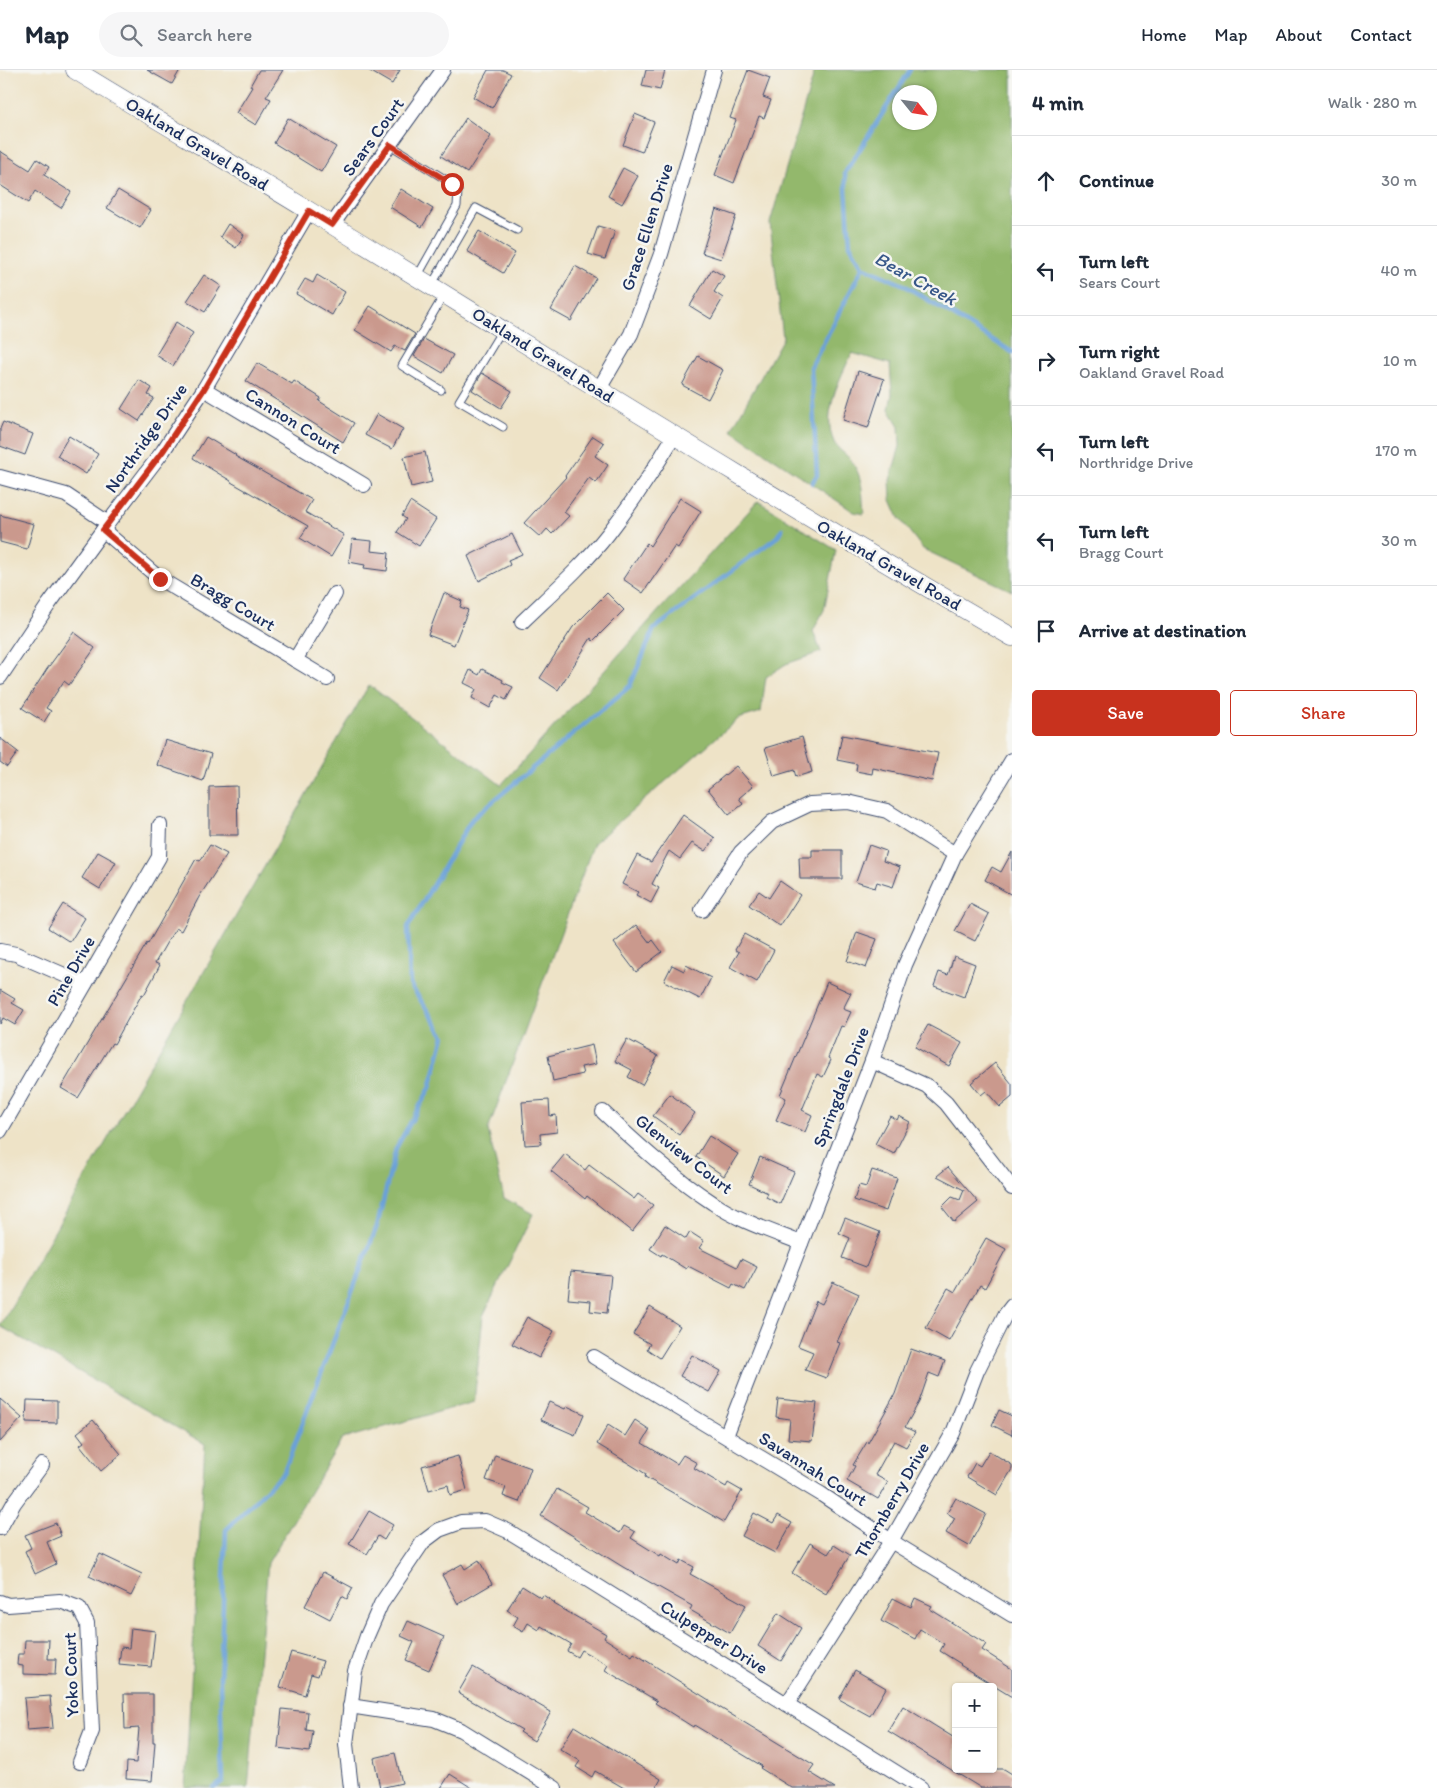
<!DOCTYPE html>
<html lang="en">
<head>
<meta charset="utf-8">
<style>
	body { margin:0; font-family:Itim,sans-serif; background:#f6f6f7; color:#1f2937 }
	.controls { position:absolute; right:15px; bottom:15px; display:grid; overflow:hidden; border-radius:5px; box-shadow:0 1px 4px #0004 }
	.controls button { width:45px; height:45px; display:grid; place-items:center; padding:0; border:0; border-bottom:1px solid #e0e1e3; background:#fff; color:#1f2937; font:25px sans-serif }
	.compass { position:absolute; left:892px; top:15px; width:45px; height:45px; border-radius:50%; background:#fff; box-shadow:0 1px 4px #0004; rotate:120deg }
	.stop { position:absolute; width:15px; height:15px; margin:-11px; border:4px solid #c8321e; border-radius:50%; background:#fff }
	.stop.end { background:#c8321e; border-color:#fff; box-shadow:0 1px 5px #0008 }
	.list { margin:0; padding:0; list-style:none }
	h2 { display:flex; justify-content:space-between; align-items:center; height:65px; margin:0; padding:0 20px; font-size:21px }
	h2 small { font-size:16px; font-weight:400; color:#747a83 }
	.list li { display:grid; grid-template-columns:32px 1fr auto; gap:15px; align-items:center; box-sizing:border-box; height:90px; padding:0 20px; border-top:1px solid #e0e1e3 }
	.list b { display:block; font-size:19px; white-space:nowrap }
	.list p { margin:0; font-size:16px; white-space:nowrap; color:#747a83 }
	.list em { font-size:16px; font-style:normal; color:#747a83 }
	.actions { display:flex; gap:10px; padding:15px 20px }
	.actions a { flex:1; padding:11px 0; border:1px solid #c8321e; border-radius:5px; text-align:center; font-size:18px; color:#c8321e }
	.actions .main { background:#c8321e; color:#fff }
	.icon { flex:none; width:28px; height:28px; fill:none; stroke:currentColor; stroke-width:2; stroke-linecap:round; stroke-linejoin:round }
	.map { position:relative; flex:none; width:1012px; height:1718px; overflow:hidden }
	header { display:flex; align-items:center; gap:30px; box-sizing:border-box; height:70px; padding:0 25px; background:#fff; border-bottom:1px solid #e0e1e3 }
	header strong { font-size:24px }
	nav { display:flex; gap:28px; margin-inline-start:auto; font-size:18px }
	.search { width:350px; height:45px; background:#f6f6f7; display:flex; align-items:center; gap:12px; box-sizing:border-box; padding:0 18px; border-radius:28px; color:#747a83; font-size:19px }
	main { display:flex }
	aside { flex:1; background:#fff }
	.map>svg:first-child { display:block }
	.forest { fill:#93b86c; stroke:#577465; fill-rule:evenodd }
	.lines { fill:none; stroke-linecap:round; stroke-linejoin:round }
	.stream { stroke:#6aa1d8; stroke-width:4.5 }
	.building { fill:#ca998d }
	.service-casing { stroke:#3b4a6e; stroke-width:9 }
	.minor-casing { stroke:#3b4a6e; stroke-width:16 }
	.tertiary-casing { stroke:#3b4a6e; stroke-width:19 }
	.service { stroke:#fff; stroke-width:7 }
	.minor { stroke:#fff; stroke-width:14 }
	.tertiary { stroke:#fff; stroke-width:18 }
	.route { stroke:#c8321e; stroke-width:6 }
	.labels { text-anchor:middle; stroke-width:5; stroke-linejoin:round; paint-order:stroke }
	.street-label { font-size:18px; fill:#1b2f5e; stroke:#f6f6f2 }
	.water-label { font-size:19px; font-style:italic; fill:#375789; stroke:#f6f6f2 }
</style>
</head>
<body>
<header>
<strong>Map</strong>
<div class="search"><svg class="icon" aria-label="search" viewBox="0 0 24 24"><circle cx="10" cy="10" r="6"/><path d="M15 15l6 6"/></svg>Search here</div>
<nav><a>Home</a><a>Map</a><a>About</a><a>Contact</a></nav>
</header>
<main>
<div class="map">
<svg width="1012" height="1718" viewBox="0 0 1012 1718">
	<rect width="100%" height="100%" fill="#f6f6f2"/>
	<filter id="ink" filterUnits="userSpaceOnUse"><feTurbulence type="fractalNoise" baseFrequency=".02" numOctaves="2"/><feDisplacementMap in="SourceGraphic" scale="10" xChannelSelector="R" yChannelSelector="G"/><feConvolveMatrix kernelMatrix="1 2 1 2 8 2 1 2 1" color-interpolation-filters="sRGB"/></filter>
	<filter id="wash" filterUnits="userSpaceOnUse"><feTurbulence type="fractalNoise" baseFrequency=".0096" numOctaves="4" result="noise"/><feDisplacementMap in="SourceGraphic" scale="20" xChannelSelector="R" yChannelSelector="G"/><feGaussianBlur stdDeviation="1.12" result="paint"/><feColorMatrix in="noise" values="0 0 0 0 0 0 0 0 0 0 0 0 0 0 0 0 0 1.4 0 .05"/><feComposite in="paint" operator="in"/></filter>
	<g filter="url(#wash)">
		<rect width="100%" height="100%" fill="#eee3c7"/>
		<g class="forest">
			<path d="M 815,0 L 1012,0 L 1012,521 L 923,479 L 899,448 L 891,430 L 890,410 L 900,376 L 899,356 L 889,339 L 892,324 L 890,294 L 852,283 C 840,309 821,343 834,372 C 837,379 846,384 850,389 C 864,408 862,422 864,444 L 854,442 L 731,360 L 783,268 L 770,153 ZM 899,22 L 929,22 L 929,52 L 899,52 Z"/>
			<polygon points="758,431 836,480 824,540 813,561 821,582 786,594 766,607 761,642 738,649 594,773 488,1060 504,1128 533,1144 483,1246 474,1332 342,1369 268,1493 248,1718 185,1718 205,1374 0,1256 369,615 501,715"/>
		</g>
		<g class="lines">
			<g class="stream">
				<polyline points="910,0 845,103 850,175 863,197 904,215 1012,282"/>
				<polyline points="812,413 817,405 811,297 863,197"/>
				<polyline points="214,1718 223,1711 220,1609 226,1460 284,1402 377,1156 396,1078 430,1018 444,966 410,914 408,857 472,749 630,616 654,559 777,467 782,459"/>
			</g>
		</g>
		<g id="blocks">
			<g class="building">
				<polygon points="147,0 180,0 172,14"/>
				<polygon points="259,0 283,0 266,27 271,29 256,55 236,43 252,17 250,16"/>
				<polygon points="368,0 400,0 392,14"/>
				<polygon points="488,0 503,0 511,4 492,38 473,27"/>
				<polygon points="646,0 665,0 660,20 642,16"/>
				<polygon points="748,0 770,8 763,27 771,30 764,48 759,46 734,113 715,105 736,50 730,48"/>
				<polygon points="635,44 654,52 642,82 623,75"/>
				<polygon points="288,48 336,77 321,102 274,73"/>
				<polygon points="466,48 491,66 467,103 441,86"/>
				<polygon points="0,81 30,100 37,89 49,97 44,105 71,122 61,138 35,121 28,133 0,115"/>
				<polygon points="623,98 638,106 622,134 608,126"/>
				<polygon points="401,119 433,139 422,157 390,137"/>
				<polygon points="118,120 151,140 140,158 107,138"/>
				<polygon points="716,139 736,146 721,189 702,183"/>
				<polygon points="228,154 244,165 236,178 220,167"/>
				<polygon points="598,156 615,161 605,189 588,184"/>
				<polygon points="479,161 515,183 503,203 467,181"/>
				<polygon points="575,196 596,208 571,251 551,240"/>
				<polygon points="712,199 724,206 714,222 723,228 711,249 690,236"/>
				<polygon points="204,205 221,216 205,242 187,231"/>
				<polygon points="317,205 345,222 332,245 296,224 305,209 313,213"/>
				<polygon points="370,236 415,264 405,281 395,276 391,282 355,260"/>
				<polygon points="176,252 193,263 173,296 156,285"/>
				<polygon points="424,269 453,285 443,303 414,286"/>
				<polygon points="698,286 723,300 708,329 682,315"/>
				<polygon points="257,293 292,314 294,311 321,328 319,331 354,353 343,372 246,311"/>
				<polygon points="858,301 884,309 868,358 843,350"/>
				<polygon points="482,303 512,321 501,338 472,320"/>
				<polygon points="139,310 152,318 148,325 154,328 139,351 121,339"/>
				<polygon points="377,344 403,359 392,379 365,365"/>
				<polygon points="3,352 33,364 25,385 0,376 0,359"/>
				<polygon points="69,366 98,384 86,404 57,386"/>
				<polygon points="593,366 604,373 595,386 608,395 596,413 589,408 564,442 569,446 552,464 547,459 540,467 524,453 566,407 565,406"/>
				<polygon points="206,367 236,385 235,386 312,430 305,442 344,465 331,487 300,468 308,456 231,412 231,411 193,388"/>
				<polygon points="425,382 432,412 411,417 404,387"/>
				<polygon points="680,428 701,441 678,478 675,476 643,523 623,509 647,473 650,476"/>
				<polygon points="410,432 436,449 419,476 397,462 406,449 402,446"/>
				<polygon points="0,445 34,454 27,479 0,472"/>
				<polygon points="512,464 522,484 508,490 510,495 479,511 468,486"/>
				<polygon points="352,469 372,471 371,481 389,483 387,501 364,498 365,495 349,492"/>
				<polygon points="444,523 462,531 460,537 468,540 454,575 428,565"/>
				<polygon points="607,523 624,540 593,571 591,568 558,620 540,608 573,557"/>
				<polygon points="74,562 95,578 69,615 64,611 46,638 51,641 44,652 22,638 47,599"/>
				<polygon points="482,599 503,610 502,612 513,617 506,630 497,625 490,638 472,628 476,619 464,613 470,600 479,605"/>
				<polygon points="842,665 938,683 932,711 873,698 872,704 856,701 857,694 837,690"/>
				<polygon points="802,667 812,702 796,707 794,700 774,706 765,678"/>
				<polygon points="0,668 18,682 7,697 0,692"/>
				<polygon points="165,670 211,684 203,711 157,695"/>
				<polygon points="736,696 753,716 739,728 743,734 729,745 708,719"/>
				<polygon points="237,716 238,765 209,765 209,717"/>
				<polygon points="683,745 715,768 705,781 692,773 680,789 669,781 652,814 659,818 651,833 636,825 638,822 622,814 637,785 651,792"/>
				<polygon points="210,775 227,784 199,827 181,861 176,858 167,872 155,893 160,895 144,925 142,924 114,974 112,973 78,1028 61,1018 147,873 148,874 196,789 200,791"/>
				<polygon points="869,775 886,781 883,791 900,797 893,817 877,812 875,818 856,812"/>
				<polygon points="812,780 842,780 842,809 800,809 799,787 812,787"/>
				<polygon points="98,782 116,792 100,819 82,808"/>
				<polygon points="1012,782 1012,825 985,810 992,797 1001,802"/>
				<polygon points="780,811 800,825 780,856 749,835 759,821 769,828"/>
				<polygon points="63,834 85,848 70,872 48,858"/>
				<polygon points="970,834 989,844 975,871 955,861"/>
				<polygon points="636,855 650,873 653,870 662,882 636,902 614,873"/>
				<polygon points="857,862 877,869 866,898 847,891"/>
				<polygon points="744,864 774,880 757,912 730,897 739,882 735,880"/>
				<polygon points="954,886 975,894 964,927 934,916 939,902 948,905"/>
				<polygon points="672,895 684,901 686,895 711,908 700,929 664,911"/>
				<polygon points="827,912 851,923 843,939 851,942 844,957 841,956 828,988 831,990 823,1007 817,1004 802,1040 812,1045 805,1062 776,1050 786,1028 780,1025"/>
				<polygon points="0,920 15,929 12,933 24,940 15,955 3,948 0,954"/>
				<polygon points="928,955 962,973 949,996 915,977"/>
				<polygon points="627,969 658,986 642,1015 628,1007 632,1000 615,991"/>
				<polygon points="592,975 596,994 581,997 583,1004 553,1011 548,986"/>
				<polygon points="995,993 1012,1014 1012,1027 1000,1037 986,1021 981,1025 971,1013"/>
				<polygon points="670,1024 695,1043 679,1065 653,1046"/>
				<polygon points="549,1030 550,1046 556,1045 557,1062 540,1064 541,1074 525,1075 522,1032"/>
				<polygon points="890,1046 897,1050 899,1046 910,1052 894,1084 875,1074"/>
				<polygon points="709,1066 738,1084 724,1106 696,1087"/>
				<polygon points="565,1084 585,1100 589,1095 634,1129 638,1124 653,1135 632,1162 587,1126 585,1129 551,1101"/>
				<polygon points="760,1087 794,1102 780,1134 766,1127 768,1123 749,1114"/>
				<polygon points="948,1097 978,1132 954,1152 942,1137 952,1127 960,1130 964,1120 937,1106"/>
				<polygon points="872,1100 897,1108 886,1141 854,1130 859,1115 866,1117"/>
				<polygon points="845,1148 880,1162 866,1197 842,1188 850,1168 839,1163"/>
				<polygon points="665,1155 686,1169 690,1162 704,1171 699,1178 737,1197 741,1189 757,1197 745,1220 733,1214 731,1218 688,1196 686,1199 662,1184 661,1186 650,1179"/>
				<polygon points="986,1168 1006,1179 985,1218 980,1215 949,1271 926,1258 948,1218 955,1222"/>
				<polygon points="571,1201 611,1205 607,1243 590,1241 591,1231 568,1229"/>
				<polygon points="833,1212 859,1224 837,1272 840,1273 826,1308 805,1300 813,1282 798,1276 816,1231 822,1234"/>
				<polygon points="650,1237 680,1256 660,1288 647,1279 650,1274 633,1264"/>
				<polygon points="527,1247 554,1261 539,1288 512,1274"/>
				<polygon points="911,1279 945,1291 939,1307 929,1303 919,1332 905,1357 915,1362 906,1377 894,1371 875,1405 888,1412 878,1429 847,1411 855,1396 853,1395 867,1372 868,1373 895,1324"/>
				<polygon points="692,1285 721,1301 709,1322 680,1306"/>
				<polygon points="0,1329 22,1348 0,1372"/>
				<polygon points="778,1329 817,1333 812,1371 788,1369 790,1349 776,1347"/>
				<polygon points="27,1330 57,1331 57,1353 26,1352"/>
				<polygon points="549,1332 565,1339 567,1336 584,1344 575,1365 541,1350"/>
				<polygon points="999,1340 1012,1346 1012,1365 992,1355"/>
				<polygon points="93,1350 121,1384 101,1401 80,1375 84,1372 77,1363"/>
				<polygon points="635,1350 650,1360 642,1373 677,1394 683,1385 697,1393 694,1398 726,1417 728,1413 742,1421 724,1452 645,1407 646,1404 597,1374 608,1355 625,1366"/>
				<polygon points="989,1381 1012,1395 1012,1399 997,1425 967,1407 975,1393 980,1396"/>
				<polygon points="495,1385 531,1398 519,1432 503,1426 506,1417 486,1410"/>
				<polygon points="458,1386 467,1420 450,1425 448,1415 429,1420 422,1396"/>
				<polygon points="557,1419 588,1437 585,1442 620,1463 624,1456 635,1462 631,1468 660,1486 661,1484 679,1495 681,1490 694,1497 690,1504 746,1535 730,1563 690,1540 692,1536 623,1497 541,1446"/>
				<polygon points="956,1428 986,1444 969,1476 946,1463 955,1448 947,1443"/>
				<polygon points="369,1441 393,1455 384,1470 378,1466 367,1484 349,1474"/>
				<polygon points="754,1443 773,1453 778,1445 792,1453 775,1483 742,1466"/>
				<polygon points="56,1453 61,1466 47,1472 56,1494 35,1504 25,1481 31,1478 25,1465"/>
				<polygon points="810,1473 828,1484 834,1475 850,1485 826,1524 792,1503"/>
				<polygon points="100,1484 142,1504 131,1526 89,1506"/>
				<polygon points="479,1490 492,1514 458,1534 442,1505 462,1494 465,1499"/>
				<polygon points="323,1502 353,1518 347,1529 342,1526 330,1549 305,1536"/>
				<polygon points="522,1516 541,1528 543,1525 555,1533 554,1534 606,1564 604,1568 632,1586 634,1583 709,1630 709,1631 814,1695 809,1702 835,1718 792,1718 760,1698 762,1696 694,1655 693,1657 655,1633 657,1631 605,1600 608,1595 581,1580 577,1587 567,1581 571,1574 541,1556 539,1560 528,1553 523,1562 513,1556 518,1547 507,1540"/>
				<polygon points="893,1528 911,1537 915,1528 932,1536 930,1539 986,1574 982,1580 1012,1599 1012,1627 960,1595 961,1594 940,1581 944,1574 920,1559 915,1569 881,1551"/>
				<polygon points="778,1543 801,1558 781,1591 758,1576"/>
				<polygon points="408,1551 444,1567 429,1600 406,1590 414,1572 401,1566"/>
				<polygon points="131,1558 155,1561 151,1597 119,1594 121,1577 129,1578"/>
				<polygon points="25,1570 49,1570 48,1589 56,1589 55,1605 23,1604 23,1596 17,1595 18,1584 24,1584"/>
				<polygon points="291,1582 323,1591 318,1606 311,1604 305,1625 280,1617"/>
				<polygon points="473,1597 551,1642 534,1671 520,1662 522,1660 458,1623"/>
				<polygon points="855,1600 886,1618 870,1646 839,1629"/>
				<polygon points="124,1624 153,1624 153,1672 155,1672 152,1711 126,1709 127,1692 136,1693 139,1658 125,1659"/>
				<polygon points="50,1626 53,1658 27,1660 24,1628"/>
				<polygon points="903,1636 956,1669 956,1699 1004,1699 1012,1704 1012,1718 981,1718 888,1661"/>
				<polygon points="282,1639 308,1642 306,1660 313,1661 310,1682 278,1678"/>
				<polygon points="574,1656 661,1709 656,1718 624,1718 595,1701 592,1707 576,1697 580,1691 560,1679"/>
				<polygon points="395,1683 402,1713 380,1718 374,1688"/>
				<polygon points="450,1704 472,1718 441,1718"/>
			</g>
		</g>
	</g>
	<g filter="url(#ink)">
		<use href="#blocks" fill-opacity="0" stroke="#3b4a6e" stroke-width="1"/>
		<g class="lines">
			<defs>
				<g id="service">
					<polyline points="390,75 453,114 458,121 457,136 417,207"/>
					<polyline points="431,216 476,138 517,160"/>
					<polyline points="502,260 459,331 503,357"/>
					<polyline points="441,320 402,296 444,225"/>
				</g>
				<g id="minor">
					<polyline points="332,155 443,0"/>
					<polyline points="204,319 364,415"/>
					<polyline points="599,319 631,264 661,184 714,0"/>
					<polyline points="0,407 66,425 108,453"/>
					<polyline points="103,460 160,509 327,609"/>
					<path d="M 522,552 C 551,524 583,496 608,464 C 632,433 654,400 674,366"/>
					<polyline points="295,590 335,524"/>
					<polyline points="0,607 49,534 108,453 163,381 204,319 309,141"/>
					<polyline points="702,840 741,782 772,752 810,734 848,732 887,741 955,784"/>
					<polyline points="0,881 16,884 85,914"/>
					<polyline points="872,991 927,1016 946,1033 1012,1118"/>
					<path d="M 603,1042 C 637,1074 673,1107 713,1133 C 739,1151 771,1161 801,1173"/>
					<polyline points="0,1061 159,787 160,755"/>
					<polyline points="594,1287 821,1424 891,1471 1012,1545"/>
					<polyline points="726,1366 872,991 905,895 955,784 1012,690"/>
					<polyline points="0,1458 14,1433 42,1395"/>
					<polyline points="0,1532 8,1535 60,1531 79,1538 87,1553 92,1661 80,1692"/>
					<polyline points="787,1634 891,1471 953,1363 977,1301 1005,1245 1012,1236"/>
					<polyline points="350,1636 434,1649 461,1660 555,1718"/>
					<polyline points="351,1718 346,1674 355,1601 367,1566 381,1534 423,1472 439,1460 461,1452 485,1451 508,1461 588,1510 921,1718"/>
				</g>
				<path id="tertiary" d="M 75,0 C 153,48 233,94 311,142 C 544,285 775,430 1012,567"/>
			</defs>
			<use href="#service" class="service-casing"/>
			<use href="#minor" class="minor-casing"/>
			<use href="#tertiary" class="tertiary-casing"/>
			<use href="#service" class="service"/>
			<use href="#minor" class="minor"/>
			<use href="#tertiary" class="tertiary"/>
		</g>
	</g>
	<g class="lines" filter="url(#ink)">
		<polyline class="route" points="160,509 103,460 163,381 204,319 309,141 332,155 390,75 452,114"/>
	</g>
	<g class="labels">
		<g class="street-label">
			<text transform="translate(373 67) rotate(-54)" y="6">Sears Court</text>
			<text transform="translate(197 74) rotate(31)" y="6">Oakland Gravel Road</text>
			<text transform="translate(647 157) rotate(-72)" y="6">Grace Ellen Drive</text>
			<text transform="translate(543 285) rotate(32)" y="6">Oakland Gravel Road</text>
			<text transform="translate(293 351) rotate(32)" y="6">Cannon Court</text>
			<text transform="translate(146 368) rotate(-55)" y="6">Northridge Drive</text>
			<text transform="translate(889 495) rotate(30)" y="6">Oakland Gravel Road</text>
			<text transform="translate(233 532) rotate(31)" y="6">Bragg Court</text>
			<text transform="translate(71 901) rotate(-60)" y="6">Pine Drive</text>
			<text transform="translate(841 1017) rotate(-69)" y="6">Springdale Drive</text>
			<text transform="translate(684 1084) rotate(38)" y="6">Glenview Court</text>
			<text transform="translate(813 1399) rotate(32)" y="6">Savannah Court</text>
			<text transform="translate(892 1430) rotate(-60)" y="6">Thornberry Drive</text>
			<text transform="translate(714 1567) rotate(32)" y="6">Culpepper Drive</text>
			<text transform="translate(71 1605) rotate(-92)" y="6">Yoko Court</text>
		</g>
		<g class="water-label">
			<text transform="translate(916 208) rotate(29)" y="7">Bear Creek</text>
		</g>
	</g>
</svg>
<div class="controls">
<button>+</button>
<button>−</button>
</div>
<svg class="compass" viewBox="-18 -18 36 36"><path d="M0-13l5 13h-10z" fill="#e53935"/><path d="M0 13l5-13h-10z" fill="#747a83"/></svg>
<div class="stop" style="left:452px;top:114px"></div>
<div class="stop end" style="left:160px;top:509px"></div>
</div>
<aside>
<h2>4 min<small>Walk · 280 m</small></h2>
<ul class="list">
<li><svg class="icon" aria-label="ahead" viewBox="0 0 24 24"><path d="M12 20V5M6 11l6-6 6 6"/></svg><div><b>Continue</b></div><em>30 m</em></li>
<li><svg class="icon" aria-label="left" viewBox="0 0 24 24"><path d="M17 20v-9H6M10 6l-5 5 5 5"/></svg><div><b>Turn left</b><p>Sears Court</p></div><em>40 m</em></li>
<li><svg class="icon" aria-label="right" viewBox="0 0 24 24"><path d="M7 20v-9h11M14 6l5 5-5 5"/></svg><div><b>Turn right</b><p>Oakland Gravel Road</p></div><em>10 m</em></li>
<li><svg class="icon" aria-label="left" viewBox="0 0 24 24"><path d="M17 20v-9H6M10 6l-5 5 5 5"/></svg><div><b>Turn left</b><p>Northridge Drive</p></div><em>170 m</em></li>
<li><svg class="icon" aria-label="left" viewBox="0 0 24 24"><path d="M17 20v-9H6M10 6l-5 5 5 5"/></svg><div><b>Turn left</b><p>Bragg Court</p></div><em>30 m</em></li>
<li><svg class="icon" aria-label="arrive" viewBox="0 0 24 24"><path d="M6 21V4h12l-3 4 3 4H6"/></svg><div><b>Arrive at destination</b></div></li>
</ul>
<div class="actions"><a class="main">Save</a><a>Share</a></div>
</aside>
</main>
</body>
</html>
